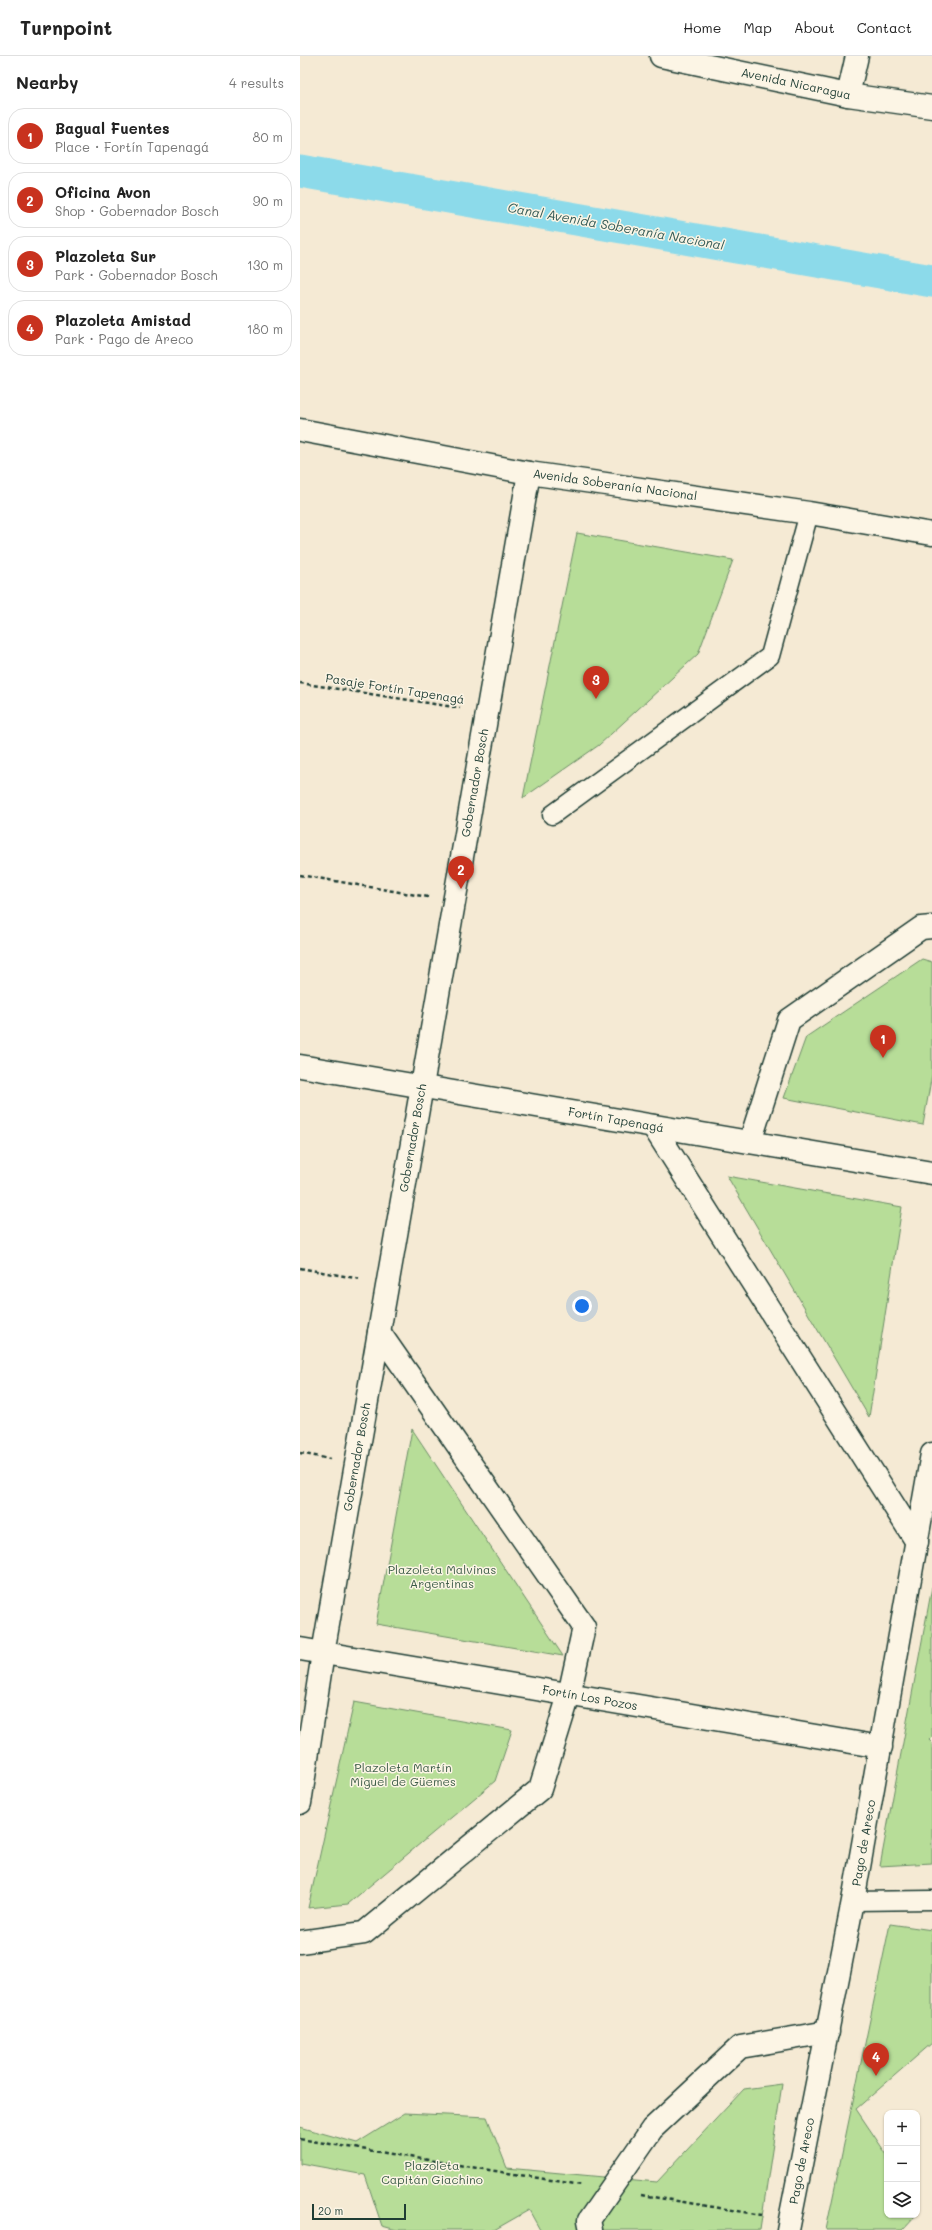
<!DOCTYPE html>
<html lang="en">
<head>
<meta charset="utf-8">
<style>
	body { margin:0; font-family:Mali,sans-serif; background:#f2f2f2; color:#222 }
	.controls { position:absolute; right:12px; bottom:12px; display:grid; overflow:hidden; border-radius:8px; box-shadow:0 1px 3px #0004 }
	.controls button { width:36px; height:36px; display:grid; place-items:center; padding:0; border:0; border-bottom:1px solid #e0e0e0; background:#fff; color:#222; font:20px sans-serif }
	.scale { position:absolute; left:12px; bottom:10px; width:94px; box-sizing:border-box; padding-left:4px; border:2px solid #1f3d34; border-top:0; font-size:11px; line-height:14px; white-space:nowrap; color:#1f3d34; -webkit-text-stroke:3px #fcf5e5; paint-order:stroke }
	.you { position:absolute; left:282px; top:1250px; width:14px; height:14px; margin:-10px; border:3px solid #fff; border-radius:50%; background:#1a73e8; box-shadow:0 0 0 6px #1a73e833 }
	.badge { display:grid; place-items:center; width:26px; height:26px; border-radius:50%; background:#c8321e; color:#fff; font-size:13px; font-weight:700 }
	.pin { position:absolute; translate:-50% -33px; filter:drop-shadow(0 1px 2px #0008) }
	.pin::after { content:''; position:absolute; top:21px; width:14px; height:12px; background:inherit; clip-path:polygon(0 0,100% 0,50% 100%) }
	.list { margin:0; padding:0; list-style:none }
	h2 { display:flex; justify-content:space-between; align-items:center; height:52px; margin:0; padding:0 16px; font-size:17px }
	h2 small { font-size:13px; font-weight:400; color:#767676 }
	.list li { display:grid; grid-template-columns:26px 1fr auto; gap:12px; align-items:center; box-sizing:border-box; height:56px; margin:0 8px 8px; padding:0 8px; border:1px solid #e0e0e0; border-radius:16px }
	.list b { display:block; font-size:15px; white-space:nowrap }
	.list p { margin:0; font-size:13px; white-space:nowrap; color:#767676 }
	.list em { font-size:13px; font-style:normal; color:#767676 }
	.icon { flex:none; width:22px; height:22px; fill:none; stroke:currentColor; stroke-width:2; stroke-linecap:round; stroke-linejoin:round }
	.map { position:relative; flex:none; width:632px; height:2174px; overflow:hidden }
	header { display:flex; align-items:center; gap:24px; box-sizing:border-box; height:56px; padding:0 20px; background:#fff; border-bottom:1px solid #e0e0e0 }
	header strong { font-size:19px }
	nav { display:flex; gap:22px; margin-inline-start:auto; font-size:14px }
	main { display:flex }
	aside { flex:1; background:#fff }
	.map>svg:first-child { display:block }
	.green { fill:#b7dd98; stroke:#6b8d66 }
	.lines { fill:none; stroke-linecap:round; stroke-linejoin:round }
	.canal { stroke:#8cdaea; stroke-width:33 }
	.service-casing { stroke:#1f3d34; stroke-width:21 }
	.minor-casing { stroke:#1f3d34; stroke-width:25 }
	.tertiary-casing { stroke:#1f3d34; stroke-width:25 }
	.secondary-casing { stroke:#1f3d34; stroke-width:25 }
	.path { stroke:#1f3d34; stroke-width:2.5; stroke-dasharray:4 3; stroke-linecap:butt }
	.service { stroke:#fcf5e5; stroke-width:18 }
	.minor { stroke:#fcf5e5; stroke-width:22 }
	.tertiary { stroke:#fcf5e5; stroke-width:22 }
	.secondary { stroke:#fcf5e5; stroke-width:22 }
	.labels { text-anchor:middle; stroke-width:3; stroke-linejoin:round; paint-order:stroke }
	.street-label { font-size:12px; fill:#1f3d34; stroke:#fcf5e5 }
	.park-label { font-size:12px; fill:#3d5d48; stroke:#fcf5e5 }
	.water-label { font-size:13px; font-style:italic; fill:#355c58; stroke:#fcf5e5 }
</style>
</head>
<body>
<header>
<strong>Turnpoint</strong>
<nav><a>Home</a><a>Map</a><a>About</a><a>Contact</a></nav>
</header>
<main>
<aside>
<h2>Nearby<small>4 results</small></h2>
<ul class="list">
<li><span class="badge">1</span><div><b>Bagual Fuentes</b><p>Place · Fortín Tapenagá</p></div><em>80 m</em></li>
<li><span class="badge">2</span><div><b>Oficina Avon</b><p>Shop · Gobernador Bosch</p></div><em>90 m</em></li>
<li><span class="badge">3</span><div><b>Plazoleta Sur</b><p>Park · Gobernador Bosch</p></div><em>130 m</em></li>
<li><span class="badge">4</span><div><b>Plazoleta Amistad</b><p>Park · Pago de Areco</p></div><em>180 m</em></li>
</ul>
</aside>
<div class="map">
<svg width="632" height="2174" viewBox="0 0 632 2174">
	<rect width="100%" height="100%" fill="#f5ead4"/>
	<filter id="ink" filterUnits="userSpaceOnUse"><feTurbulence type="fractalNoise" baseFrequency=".025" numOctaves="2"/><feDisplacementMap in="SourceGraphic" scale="8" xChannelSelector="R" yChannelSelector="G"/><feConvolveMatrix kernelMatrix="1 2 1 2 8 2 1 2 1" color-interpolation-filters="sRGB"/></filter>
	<g filter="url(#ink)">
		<g class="green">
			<polygon points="277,477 433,504 398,598 299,689 223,742"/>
			<polygon points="622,903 632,906 632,1018 623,1069 484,1042 506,981"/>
			<polygon points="427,1120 602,1151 569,1361"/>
			<polygon points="112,1373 263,1600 76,1568"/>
			<polygon points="632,1531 632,1681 629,1684 632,1687 632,1807 580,1810"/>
			<polygon points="54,1646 212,1674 195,1725 48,1848 8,1852"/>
			<polygon points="590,1868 632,1874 632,1987 556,2053 587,2099 587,2159 616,2159 602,2174 526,2174"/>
			<polygon points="482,2028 460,2174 240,2174 229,2154 194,2174 97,2174 82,2170 65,2119 0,2107 0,2071 57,2087 105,2057 187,2061 207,2112 357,2126 444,2033"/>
		</g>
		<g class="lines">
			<polyline class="canal" points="0,115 632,225"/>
			<defs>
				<g id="service">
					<polyline points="252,759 470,600 509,457"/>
					<polyline points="553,1845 632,1844"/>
				</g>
				<g id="minor">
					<polyline points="548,39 557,0"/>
					<polyline points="0,1010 632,1117"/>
					<polyline points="353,1070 617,1486"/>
					<polyline points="450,1086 489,964 621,872 632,871"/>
					<polyline points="0,1593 581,1691"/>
					<polyline points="0,1747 23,1597 229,417"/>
					<polyline points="0,1886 64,1877 240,1733 269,1639 284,1571 79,1276"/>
					<polyline points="291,2174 289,2164 352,2073 440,1991 528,1976"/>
				</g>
				<polyline id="tertiary" points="488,2174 553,1845 632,1398"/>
				<g id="secondary">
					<polyline points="361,0 548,39 632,51"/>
					<polyline points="0,374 229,417 509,457 632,478"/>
				</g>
			</defs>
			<use href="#service" class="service-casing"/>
			<use href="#minor" class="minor-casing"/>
			<use href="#tertiary" class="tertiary-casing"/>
			<use href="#secondary" class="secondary-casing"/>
			<g class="path">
				<polyline points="0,627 160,652"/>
				<polyline points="0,819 128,841"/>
				<polyline points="0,1212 61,1223"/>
				<polyline points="0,1397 30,1403"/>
				<polyline points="0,2083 281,2129"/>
				<polyline points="341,2139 462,2159"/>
			</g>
			<use href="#service" class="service"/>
			<use href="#minor" class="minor"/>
			<use href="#tertiary" class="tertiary"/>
			<use href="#secondary" class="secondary"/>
		</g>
	</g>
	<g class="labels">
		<g class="street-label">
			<text transform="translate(496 28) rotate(12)" y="4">Avenida Nicaragua</text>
			<text transform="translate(315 429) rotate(8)" y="4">Avenida Soberanía Nacional</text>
			<text transform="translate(95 633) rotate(9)" y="4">Pasaje Fortín Tapenagá</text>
			<text transform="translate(175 727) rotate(-80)" y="4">Gobernador Bosch</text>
			<text transform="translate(316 1064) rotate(10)" y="4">Fortín Tapenagá</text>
			<text transform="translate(113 1082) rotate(-80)" y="4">Gobernador Bosch</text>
			<text transform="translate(57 1401) rotate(-80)" y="4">Gobernador Bosch</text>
			<text transform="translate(290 1642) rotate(10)" y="4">Fortín Los Pozos</text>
			<text transform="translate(564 1787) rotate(-80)" y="4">Pago de Areco</text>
			<text transform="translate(502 2105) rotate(-79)" y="4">Pago de Areco</text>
		</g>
		<g class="park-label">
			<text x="142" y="1518">Plazoleta Malvinas<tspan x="142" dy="14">Argentinas</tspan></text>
			<text x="103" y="1716">Plazoleta Martín<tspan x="103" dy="14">Miguel de Güemes</tspan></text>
			<text x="132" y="2114">Plazoleta<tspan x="132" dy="14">Capitán Giachino</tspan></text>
		</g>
		<g class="water-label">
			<text transform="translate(316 170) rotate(10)" y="5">Canal Avenida Soberanía Nacional</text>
		</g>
	</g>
</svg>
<div class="controls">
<button>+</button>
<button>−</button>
<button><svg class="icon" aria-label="layers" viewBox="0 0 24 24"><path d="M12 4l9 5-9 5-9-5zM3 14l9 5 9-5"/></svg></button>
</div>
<div class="scale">20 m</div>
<div class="you"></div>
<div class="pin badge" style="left:583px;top:1002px">1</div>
<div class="pin badge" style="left:161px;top:833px">2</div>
<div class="pin badge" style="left:296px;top:643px">3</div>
<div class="pin badge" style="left:576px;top:2020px">4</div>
</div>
</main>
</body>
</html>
